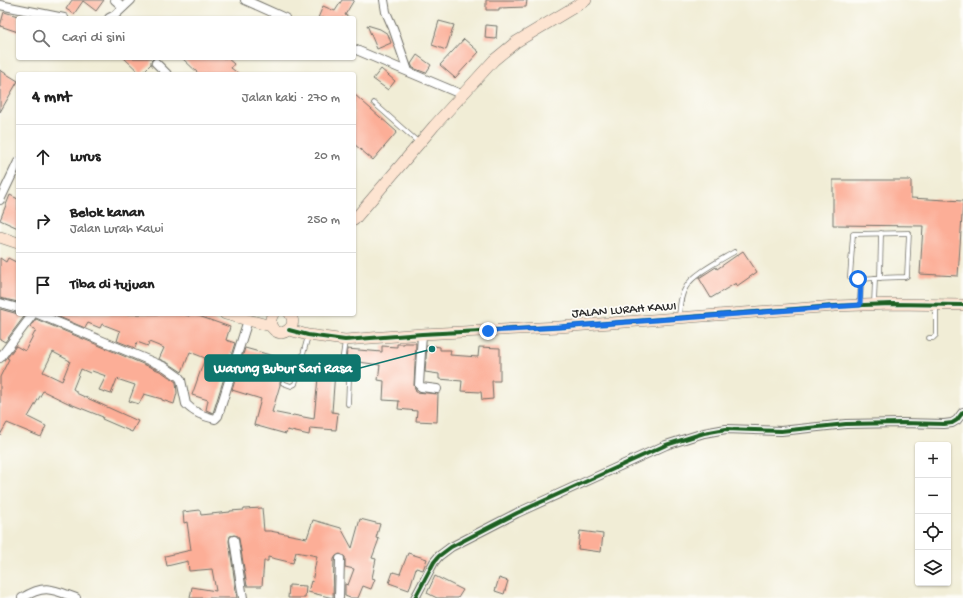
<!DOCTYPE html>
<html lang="id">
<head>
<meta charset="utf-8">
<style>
	body { margin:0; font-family:"Gochi Hand",sans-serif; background:#f6f6f6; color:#222 }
	.controls { position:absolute; right:12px; bottom:12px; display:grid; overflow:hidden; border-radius:4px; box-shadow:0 1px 3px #0004 }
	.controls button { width:36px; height:36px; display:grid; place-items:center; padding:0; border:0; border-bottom:1px solid #e0e0e0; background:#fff; color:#222; font:20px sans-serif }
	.stop { position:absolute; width:12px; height:12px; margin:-9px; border:3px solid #1a73e8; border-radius:50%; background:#fff }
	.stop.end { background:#1a73e8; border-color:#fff; box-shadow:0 1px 4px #0008 }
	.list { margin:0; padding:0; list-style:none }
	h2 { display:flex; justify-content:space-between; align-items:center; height:52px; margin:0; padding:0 16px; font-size:17px }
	h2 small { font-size:13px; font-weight:400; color:#767676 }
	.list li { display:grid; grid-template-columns:26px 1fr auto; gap:12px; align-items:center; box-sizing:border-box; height:64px; padding:0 16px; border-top:1px solid #e0e0e0 }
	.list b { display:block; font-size:15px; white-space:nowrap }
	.list p { margin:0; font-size:13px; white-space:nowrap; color:#767676 }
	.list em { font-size:13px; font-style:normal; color:#767676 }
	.icon { flex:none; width:22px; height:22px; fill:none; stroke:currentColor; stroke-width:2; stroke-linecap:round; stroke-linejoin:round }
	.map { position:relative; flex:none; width:963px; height:598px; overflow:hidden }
	.search { position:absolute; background:#fff; box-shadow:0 1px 3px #0004; left:16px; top:16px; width:340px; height:44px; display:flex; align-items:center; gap:10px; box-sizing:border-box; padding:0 14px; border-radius:4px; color:#767676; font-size:15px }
	.panel { position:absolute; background:#fff; box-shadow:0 1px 3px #0004; left:16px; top:72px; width:340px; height:244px; border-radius:4px }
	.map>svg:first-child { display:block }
	.building { fill:#fcae97; fill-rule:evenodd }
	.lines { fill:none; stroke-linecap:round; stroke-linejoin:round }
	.lane-casing { stroke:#706f67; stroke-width:5.5 }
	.street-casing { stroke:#706f67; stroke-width:10 }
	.secondary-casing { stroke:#706f67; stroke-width:12 }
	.lane { stroke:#fff; stroke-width:4 }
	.street { stroke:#fff; stroke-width:8 }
	.secondary { stroke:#fde4d1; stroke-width:11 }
	.cycleway-casing { stroke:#fdfcf7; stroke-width:6 }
	.cycleway { stroke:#1b5e20; stroke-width:4 }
	.route { stroke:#1a73e8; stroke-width:5 }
	.labels { text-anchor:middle; stroke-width:3.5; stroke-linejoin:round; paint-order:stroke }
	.street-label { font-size:13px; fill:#2b2b2b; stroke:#fdfcf7 }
	.leader { fill:none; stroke:#0f766e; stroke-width:1.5 }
	.callout-dot { fill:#0f766e; stroke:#fdfcf7; stroke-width:1.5 }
	.callout { fill:#0f766e; stroke:#0f766e; stroke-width:1.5 }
	.callout-label { font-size:14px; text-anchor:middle; font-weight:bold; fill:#fff }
</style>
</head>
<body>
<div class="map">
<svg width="963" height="598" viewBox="0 0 963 598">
	<rect width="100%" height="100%" fill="#fdfcf7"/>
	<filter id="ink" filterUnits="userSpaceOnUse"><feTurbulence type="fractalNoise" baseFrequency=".025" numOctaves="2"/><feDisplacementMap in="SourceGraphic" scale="8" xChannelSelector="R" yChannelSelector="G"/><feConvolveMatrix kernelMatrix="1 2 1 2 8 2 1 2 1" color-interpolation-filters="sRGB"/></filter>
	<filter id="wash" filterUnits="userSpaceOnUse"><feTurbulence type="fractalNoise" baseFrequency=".012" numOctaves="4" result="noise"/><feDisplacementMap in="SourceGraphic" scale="16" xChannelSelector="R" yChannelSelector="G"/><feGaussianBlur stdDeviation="0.9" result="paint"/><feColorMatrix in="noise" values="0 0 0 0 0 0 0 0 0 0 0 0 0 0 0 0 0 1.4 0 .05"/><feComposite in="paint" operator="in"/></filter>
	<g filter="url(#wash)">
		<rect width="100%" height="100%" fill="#f1edd6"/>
		<g id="blocks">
			<g class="building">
				<polygon points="72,0 104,0 96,11 83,1 74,14 66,9"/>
				<polygon points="342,0 354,0 345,15 351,18 318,18 323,6 335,11"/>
				<polygon points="486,0 527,0 526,7 499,8 499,10 486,10"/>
				<polygon points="4,12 18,16 18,32 0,26"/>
				<polygon points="439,21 454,25 446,50 432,45"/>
				<polygon points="367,25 380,29 388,34 391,43 377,49"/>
				<polygon points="486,25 497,26 496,39 485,38"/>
				<polygon points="464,39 479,52 455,78 440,65"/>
				<polygon points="417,55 431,65 426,73 413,68 411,64"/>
				<polygon points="124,58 154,58 151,61 151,64 141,74"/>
				<polygon points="182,58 227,58 234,64 231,68 239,74 199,74"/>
				<polygon points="381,69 395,81 388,90 373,79"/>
				<polygon points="0,70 18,81 0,112"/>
				<polygon points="354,94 397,132 373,160 354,144"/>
				<polygon points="833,180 911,180 911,198 963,201 958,276 920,274 923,226 833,225"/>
				<polygon points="10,195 18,199 18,228 0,220"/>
				<polygon points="743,251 757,272 737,286 736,283 711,298 699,278 716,267 717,269"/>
				<polygon points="0,258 6,262 8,258 18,263 18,302 0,298"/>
				<polygon points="0,309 18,314 26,314 5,342 0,339"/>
				<polygon points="52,314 183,314 189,316 190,314 193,314 230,327 226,340 235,343 213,413 206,410 208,400 192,395 205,358 190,352 182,372 168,363 159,359 164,348 149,342 148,346 137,342 135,348 117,341 120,331 102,324 100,328 88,323 85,328"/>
				<path d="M 36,319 L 162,372 L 176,382 L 177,393 L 174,404 L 162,400 L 162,399 L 144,394 L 139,404 L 129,401 L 135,385 L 117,379 L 111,394 L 99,390 L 106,376 L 92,371 L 90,373 L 81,369 L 73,389 L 76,391 L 76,393 L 138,421 L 132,432 L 102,419 L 103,417 L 68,403 L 43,391 L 28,417 L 46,426 L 41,437 L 7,423 L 0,435 L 0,377 L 9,359 L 7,358 L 16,346 L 25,351 L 36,330 L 30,327 ZM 53,352 L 70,361 L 62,381 L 43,372 Z"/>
				<polygon points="404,343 416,343 414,385 416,392 438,394 437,422 416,421 417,411 398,409 399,401 383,400 384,381 378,380 380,365 359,362 358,363 346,362 347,349 382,352 382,346 397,347 397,344 404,344"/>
				<polygon points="427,345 440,347 440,350 451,350 450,355 478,357 479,347 500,348 500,381 492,381 493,399 482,400 481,392 461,391 462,381 439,379 439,374 425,372"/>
				<polygon points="245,348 288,360 282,380 280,382 280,385 272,412 292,416 293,415 314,419 320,357 336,358 332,412 338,413 336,430 310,428 309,435 287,430 286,434 254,425 261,399 232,390"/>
				<polygon points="262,508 264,531 270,531 307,538 313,520 341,528 352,548 360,519 380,524 376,538 379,539 372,558 376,559 372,578 375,579 371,589 363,586 358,598 350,598 345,596 345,584 348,585 354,569 345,567 345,557 340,554 336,556 334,559 333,598 308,592 311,581 312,582 317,556 296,552 293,563 268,557 268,561 264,561 262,586 247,586 239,539 238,536 234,535 230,536 229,541 237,598 190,598 192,587 216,591 212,569 189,571 188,561 167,566 165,556 191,550 187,522 184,523 183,512 200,510 201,515 230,512 230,511 244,510 244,509"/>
				<polygon points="580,531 603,534 601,552 578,549"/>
				<polygon points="408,553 427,559 423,570 416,568 409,590 389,583 393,572 400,574"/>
				<polygon points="435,576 463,590 458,598 437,598 427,593"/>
				<polygon points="499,578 508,581 504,594 495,591"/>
				<polygon points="289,585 306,586 305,598 288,598"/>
			</g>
		</g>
	</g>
	<g filter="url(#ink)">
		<use href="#blocks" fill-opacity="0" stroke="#706f67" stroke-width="1"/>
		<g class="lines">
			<defs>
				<g id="lane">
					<polyline points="374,103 419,143"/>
					<polyline points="880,278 881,233"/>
					<polyline points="861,279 875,278"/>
					<polyline points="860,304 861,279 850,277 853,234 909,233 907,276 905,277 875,278 874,304"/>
					<path d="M 679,317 C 680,307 680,296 686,287 C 693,274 721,260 734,252"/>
					<polyline points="929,338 933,338 936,335 936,305"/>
					<polyline points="345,341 340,377 349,379 348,404"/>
					<polyline points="283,383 291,386 295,384 308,336"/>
				</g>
				<g id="street">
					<polyline points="115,0 123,7"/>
					<polyline points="245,0 285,18"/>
					<polyline points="384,0 386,12 393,28 408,71"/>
					<polyline points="0,5 64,18"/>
					<polyline points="109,18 115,15 131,0"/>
					<polyline points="354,49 463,95"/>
					<polyline points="156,63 167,74"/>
					<polyline points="0,200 18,162"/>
					<polyline points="0,303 18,308"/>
					<path d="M 38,314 L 165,367 L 179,377 L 181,380 L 186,404 C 194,413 204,416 215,419 L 218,416 L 248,320"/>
					<polyline points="422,334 419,385 421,387 437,389"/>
					<polyline points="0,358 33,314"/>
					<polyline points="234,540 243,598"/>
					<path d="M 22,598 C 45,584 52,589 76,598"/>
					<polyline points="339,598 340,559"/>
					<polyline points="415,598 434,562 439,556 451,547 517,513 666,445 704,433 726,429 781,431 846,424 902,423 944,424 952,423 957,420 963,412"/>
				</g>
				<g id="secondary">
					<polyline points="354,220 434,126 494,60 516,42 586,0"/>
					<polyline points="0,237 18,243"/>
					<polyline points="225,314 271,326"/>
					<path d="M 273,314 C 268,323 271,331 281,333 C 291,331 296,323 290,314"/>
					<polyline points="289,330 308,335 345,340 422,334 559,327 835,306 892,304 963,305"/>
				</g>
			</defs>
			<use href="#lane" class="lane-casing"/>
			<use href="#street" class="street-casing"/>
			<use href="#secondary" class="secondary-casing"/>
			<use href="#lane" class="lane"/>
			<use href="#street" class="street"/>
			<use href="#secondary" class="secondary"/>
			<defs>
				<g id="cycleway">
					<polyline points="289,330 308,335 345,340 422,334 559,327 835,306 892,304 963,305"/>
					<polyline points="415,598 434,562 439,556 451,547 517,513 666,445 704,433 726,429 781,431 846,424 902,423 944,424 952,423 957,420 963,412"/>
				</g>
			</defs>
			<use href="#cycleway" class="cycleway-casing"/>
			<use href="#cycleway" class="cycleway"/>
		</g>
	</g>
	<g class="lines" filter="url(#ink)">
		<polyline class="route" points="488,331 559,327 860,305 861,279 858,279"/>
	</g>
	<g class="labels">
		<g class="street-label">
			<text transform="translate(624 308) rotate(-4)" y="5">JALAN LURAH KAWI</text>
		</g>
	</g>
	<path class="leader" d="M432 349L360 368"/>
	<circle class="callout-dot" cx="432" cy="349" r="4"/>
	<rect class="callout" x="205" y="355" width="155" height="26" rx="4"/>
	<g class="callout-label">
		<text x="283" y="372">Warung Bubur Sari Rasa</text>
	</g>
</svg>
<div class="controls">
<button>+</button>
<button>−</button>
<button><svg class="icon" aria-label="locate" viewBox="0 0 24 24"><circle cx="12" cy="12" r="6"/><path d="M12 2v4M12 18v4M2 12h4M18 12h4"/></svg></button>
<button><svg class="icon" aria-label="layers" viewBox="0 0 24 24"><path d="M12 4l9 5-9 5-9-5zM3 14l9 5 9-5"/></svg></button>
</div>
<div class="stop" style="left:858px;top:279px"></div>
<div class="stop end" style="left:488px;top:331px"></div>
<div class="search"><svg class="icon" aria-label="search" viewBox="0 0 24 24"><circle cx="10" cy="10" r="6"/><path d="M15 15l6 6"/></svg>Cari di sini</div>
<section class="panel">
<h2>4 mnt<small>Jalan kaki · 270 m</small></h2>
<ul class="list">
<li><svg class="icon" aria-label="ahead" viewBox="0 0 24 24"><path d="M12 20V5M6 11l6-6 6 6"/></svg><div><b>Lurus</b></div><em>20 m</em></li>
<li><svg class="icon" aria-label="right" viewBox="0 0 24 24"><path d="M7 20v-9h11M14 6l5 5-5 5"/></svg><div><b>Belok kanan</b><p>Jalan Lurah Kawi</p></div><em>250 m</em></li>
<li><svg class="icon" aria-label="arrive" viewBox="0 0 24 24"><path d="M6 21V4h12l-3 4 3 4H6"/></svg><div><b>Tiba di tujuan</b></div></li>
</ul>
</section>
</div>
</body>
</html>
